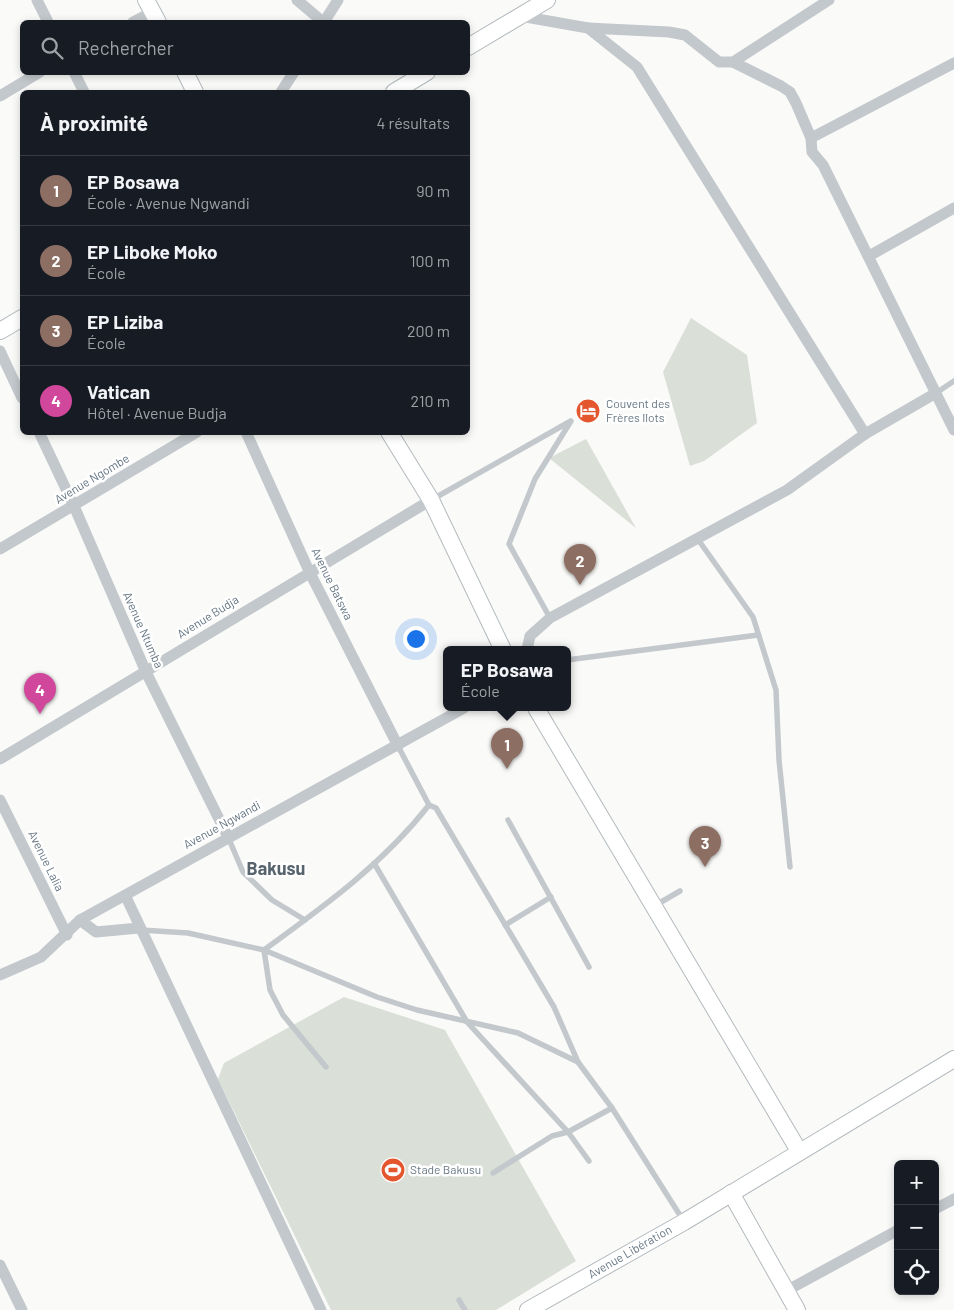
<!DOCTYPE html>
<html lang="fr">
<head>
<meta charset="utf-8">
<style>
	body { margin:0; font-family:Barlow,sans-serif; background:#20242c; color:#f1f3f6 }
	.controls { position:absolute; right:15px; bottom:15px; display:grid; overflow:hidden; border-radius:8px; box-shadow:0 2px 8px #0003 }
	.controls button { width:45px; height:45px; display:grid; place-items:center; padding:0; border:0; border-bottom:1px solid #363941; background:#171b24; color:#f1f3f6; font:25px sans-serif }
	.you { position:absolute; left:415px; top:638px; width:18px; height:18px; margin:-12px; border:4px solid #fff; border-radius:50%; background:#1a73e8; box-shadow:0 0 0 8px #1a73e833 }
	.badge { display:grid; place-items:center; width:32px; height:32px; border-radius:50%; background:#e4572e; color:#fff; font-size:16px; font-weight:700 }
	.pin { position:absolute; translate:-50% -41px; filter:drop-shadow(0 1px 2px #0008) }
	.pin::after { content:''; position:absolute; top:26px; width:18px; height:15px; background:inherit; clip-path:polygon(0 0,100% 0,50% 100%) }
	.popup { position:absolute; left:443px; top:646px; width:128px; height:65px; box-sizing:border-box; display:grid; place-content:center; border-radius:8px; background:#171b24; filter:drop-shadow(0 1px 4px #0005); font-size:16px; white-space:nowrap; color:#9ea1a6 }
	.popup b { font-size:19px; color:#f1f3f6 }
	.popup::after { content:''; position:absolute; left:50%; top:100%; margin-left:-10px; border:10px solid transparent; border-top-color:#171b24 }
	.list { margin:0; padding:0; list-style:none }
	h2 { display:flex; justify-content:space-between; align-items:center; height:65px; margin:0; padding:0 20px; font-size:21px }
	h2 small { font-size:16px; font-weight:400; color:#9ea1a6 }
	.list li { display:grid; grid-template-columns:32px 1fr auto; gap:15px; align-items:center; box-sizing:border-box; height:70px; padding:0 20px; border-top:1px solid #363941 }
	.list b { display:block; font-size:19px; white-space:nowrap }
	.list p { margin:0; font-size:16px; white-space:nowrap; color:#9ea1a6 }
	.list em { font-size:16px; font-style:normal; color:#9ea1a6 }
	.icon { flex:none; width:28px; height:28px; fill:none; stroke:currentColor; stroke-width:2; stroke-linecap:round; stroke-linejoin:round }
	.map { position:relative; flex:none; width:954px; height:1310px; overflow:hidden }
	.search { position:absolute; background:#171b24; box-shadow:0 2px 8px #0003; left:20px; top:20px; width:450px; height:55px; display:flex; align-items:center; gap:12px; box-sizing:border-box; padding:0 18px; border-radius:8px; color:#9ea1a6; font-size:19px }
	.panel { position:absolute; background:#171b24; box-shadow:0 2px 8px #0003; left:20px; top:90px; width:450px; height:345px; border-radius:8px }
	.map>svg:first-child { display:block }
	.green { fill:#dadfd7 }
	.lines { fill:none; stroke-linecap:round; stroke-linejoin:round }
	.secondary-casing { stroke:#b3babf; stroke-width:18 }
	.lane { stroke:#c3c8cc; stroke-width:5.5 }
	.street { stroke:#c3c8cc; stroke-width:11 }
	.secondary { stroke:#fff; stroke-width:16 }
	.labels { text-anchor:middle; stroke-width:5; stroke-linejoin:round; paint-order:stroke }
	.poi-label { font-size:12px; fill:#657683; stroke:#fff; text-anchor:start }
	.street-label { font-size:12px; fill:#657683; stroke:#fff }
	.district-label { font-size:18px; font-weight:bold; fill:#57646e; stroke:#fff }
</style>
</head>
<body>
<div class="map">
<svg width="954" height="1310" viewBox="0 0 954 1310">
	<rect width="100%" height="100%" fill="#fafaf8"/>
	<g class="green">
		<polygon points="691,318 747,355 757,423 704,461 690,466 663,372"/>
		<polygon points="586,439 636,528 549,458"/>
		<polygon points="344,997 445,1030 576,1261 496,1310 331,1310 218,1079 224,1063"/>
	</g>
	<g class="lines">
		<defs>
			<g id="secondary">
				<polyline points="146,0 158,22"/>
				<polyline points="468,47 547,0"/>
				<polyline points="185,72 195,92"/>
				<polyline points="394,92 427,72"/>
				<polyline points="0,331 22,318"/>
				<polyline points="389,432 431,500 503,650"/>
				<polyline points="536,708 799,1151"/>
				<polyline points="731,1193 797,1310"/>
				<polyline points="528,1310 684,1222 954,1059"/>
			</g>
		</defs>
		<use href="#secondary" class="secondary-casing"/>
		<g class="lane">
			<polyline points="936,393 954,381"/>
			<polyline points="433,499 569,422"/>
			<polyline points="697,538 753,617 776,690 779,760 790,867"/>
			<polyline points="550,618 509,544 535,479 571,421"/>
			<polyline points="567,660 758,635"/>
			<polyline points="398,746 429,805 436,808 554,1007 578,1062 612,1108 683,1220"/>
			<polyline points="508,820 589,967"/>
			<polyline points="228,837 243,872 272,900 305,920"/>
			<polyline points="374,863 467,1022 568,1132 589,1161"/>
			<polyline points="656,905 680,891"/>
			<polyline points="505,925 551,897"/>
			<polyline points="141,930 188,933 264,950 377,997 417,1010 518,1033 578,1062"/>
			<path d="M 326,1067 L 283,1015 L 270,990 L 264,950 C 323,907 383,864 429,805"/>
			<polyline points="493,1173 552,1136 568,1132 612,1108"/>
			<polyline points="459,1300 465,1310"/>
		</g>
		<g class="street">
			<polyline points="37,0 48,22"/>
			<polyline points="297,0 323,22"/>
			<polyline points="520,16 588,28 637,67 865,434"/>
			<polyline points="133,22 152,12"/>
			<polyline points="324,22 338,0"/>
			<polyline points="588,28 669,32 685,35 719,62 733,62 781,86 790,92 796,103 811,138 812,152 823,165 954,430"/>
			<polyline points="733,62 829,0"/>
			<polyline points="74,72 84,92"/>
			<polyline points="281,92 294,72"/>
			<polyline points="0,96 40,72"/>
			<polyline points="811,138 954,63"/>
			<polyline points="869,256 954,208"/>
			<polyline points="0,351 22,398"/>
			<polyline points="39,432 74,506 146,672 228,837"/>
			<polyline points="246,432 309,571 398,746"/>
			<polyline points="0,549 197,432"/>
			<polyline points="527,650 530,636 550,618 787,490 865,434 936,393"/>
			<polyline points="0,759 431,500"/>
			<polyline points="0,800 67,935"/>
			<polyline points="126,897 321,1310"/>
			<polyline points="80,920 96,932 139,928"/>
			<polyline points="0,975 41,957 80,920 464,708"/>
			<polyline points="935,1209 954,1199"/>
			<polyline points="0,1265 22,1310"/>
			<polyline points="786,1291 898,1230"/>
		</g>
		<use href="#secondary" class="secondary"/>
	</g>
	<defs>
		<symbol id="hotel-disc" viewBox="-11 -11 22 22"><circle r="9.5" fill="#e4572e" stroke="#fff"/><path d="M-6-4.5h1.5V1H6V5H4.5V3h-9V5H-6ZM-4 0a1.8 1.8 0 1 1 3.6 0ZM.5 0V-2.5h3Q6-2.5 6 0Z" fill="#fff"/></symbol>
		<symbol id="stadium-disc" viewBox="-11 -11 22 22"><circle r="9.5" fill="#e4572e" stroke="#fff"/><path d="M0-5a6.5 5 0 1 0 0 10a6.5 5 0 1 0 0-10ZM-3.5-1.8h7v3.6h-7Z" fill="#fff"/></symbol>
	</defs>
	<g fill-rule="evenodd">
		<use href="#hotel-disc" x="574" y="397" width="28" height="28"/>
		<use href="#stadium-disc" x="379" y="1156" width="28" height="28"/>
	</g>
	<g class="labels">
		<g class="poi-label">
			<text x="606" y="408">Couvent des<tspan x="606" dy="14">Frères Ilots</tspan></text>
			<text x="410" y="1174">Stade Bakusu</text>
		</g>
		<g class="street-label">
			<text transform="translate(92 479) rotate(-31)" y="4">Avenue Ngombe</text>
			<text transform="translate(332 584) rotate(64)" y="4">Avenue Batswa</text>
			<text transform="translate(208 617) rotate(-32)" y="4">Avenue Budja</text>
			<text transform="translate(143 630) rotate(66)" y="4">Avenue Ntumba</text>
			<text transform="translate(222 825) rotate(-29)" y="4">Avenue Ngwandi</text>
			<text transform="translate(46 861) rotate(64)" y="4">Avenue Lalia</text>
			<text transform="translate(630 1252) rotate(-30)" y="4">Avenue Libération</text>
		</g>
		<g class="district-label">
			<text x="276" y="875">Bakusu</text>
		</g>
	</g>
</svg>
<div class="controls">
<button>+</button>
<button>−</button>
<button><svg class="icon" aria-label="locate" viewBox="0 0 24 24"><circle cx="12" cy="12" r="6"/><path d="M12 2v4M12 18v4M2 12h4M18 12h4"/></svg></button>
</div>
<div class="you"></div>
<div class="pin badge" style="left:507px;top:769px;background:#8d6e63">1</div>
<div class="popup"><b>EP Bosawa</b>École</div>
<div class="pin badge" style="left:580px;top:585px;background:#8d6e63">2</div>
<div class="pin badge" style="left:705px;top:867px;background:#8d6e63">3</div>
<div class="pin badge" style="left:40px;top:714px;background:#d1479c">4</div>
<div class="search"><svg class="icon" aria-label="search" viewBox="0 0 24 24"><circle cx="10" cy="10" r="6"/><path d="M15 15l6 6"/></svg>Rechercher</div>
<section class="panel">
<h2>À proximité<small>4 résultats</small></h2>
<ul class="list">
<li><span class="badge" style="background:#8d6e63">1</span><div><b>EP Bosawa</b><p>École · Avenue Ngwandi</p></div><em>90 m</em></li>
<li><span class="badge" style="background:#8d6e63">2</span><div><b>EP Liboke Moko</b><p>École</p></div><em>100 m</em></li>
<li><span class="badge" style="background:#8d6e63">3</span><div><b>EP Liziba</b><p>École</p></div><em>200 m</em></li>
<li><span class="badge" style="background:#d1479c">4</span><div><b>Vatican</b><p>Hôtel · Avenue Budja</p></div><em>210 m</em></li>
</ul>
</section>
</div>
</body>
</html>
